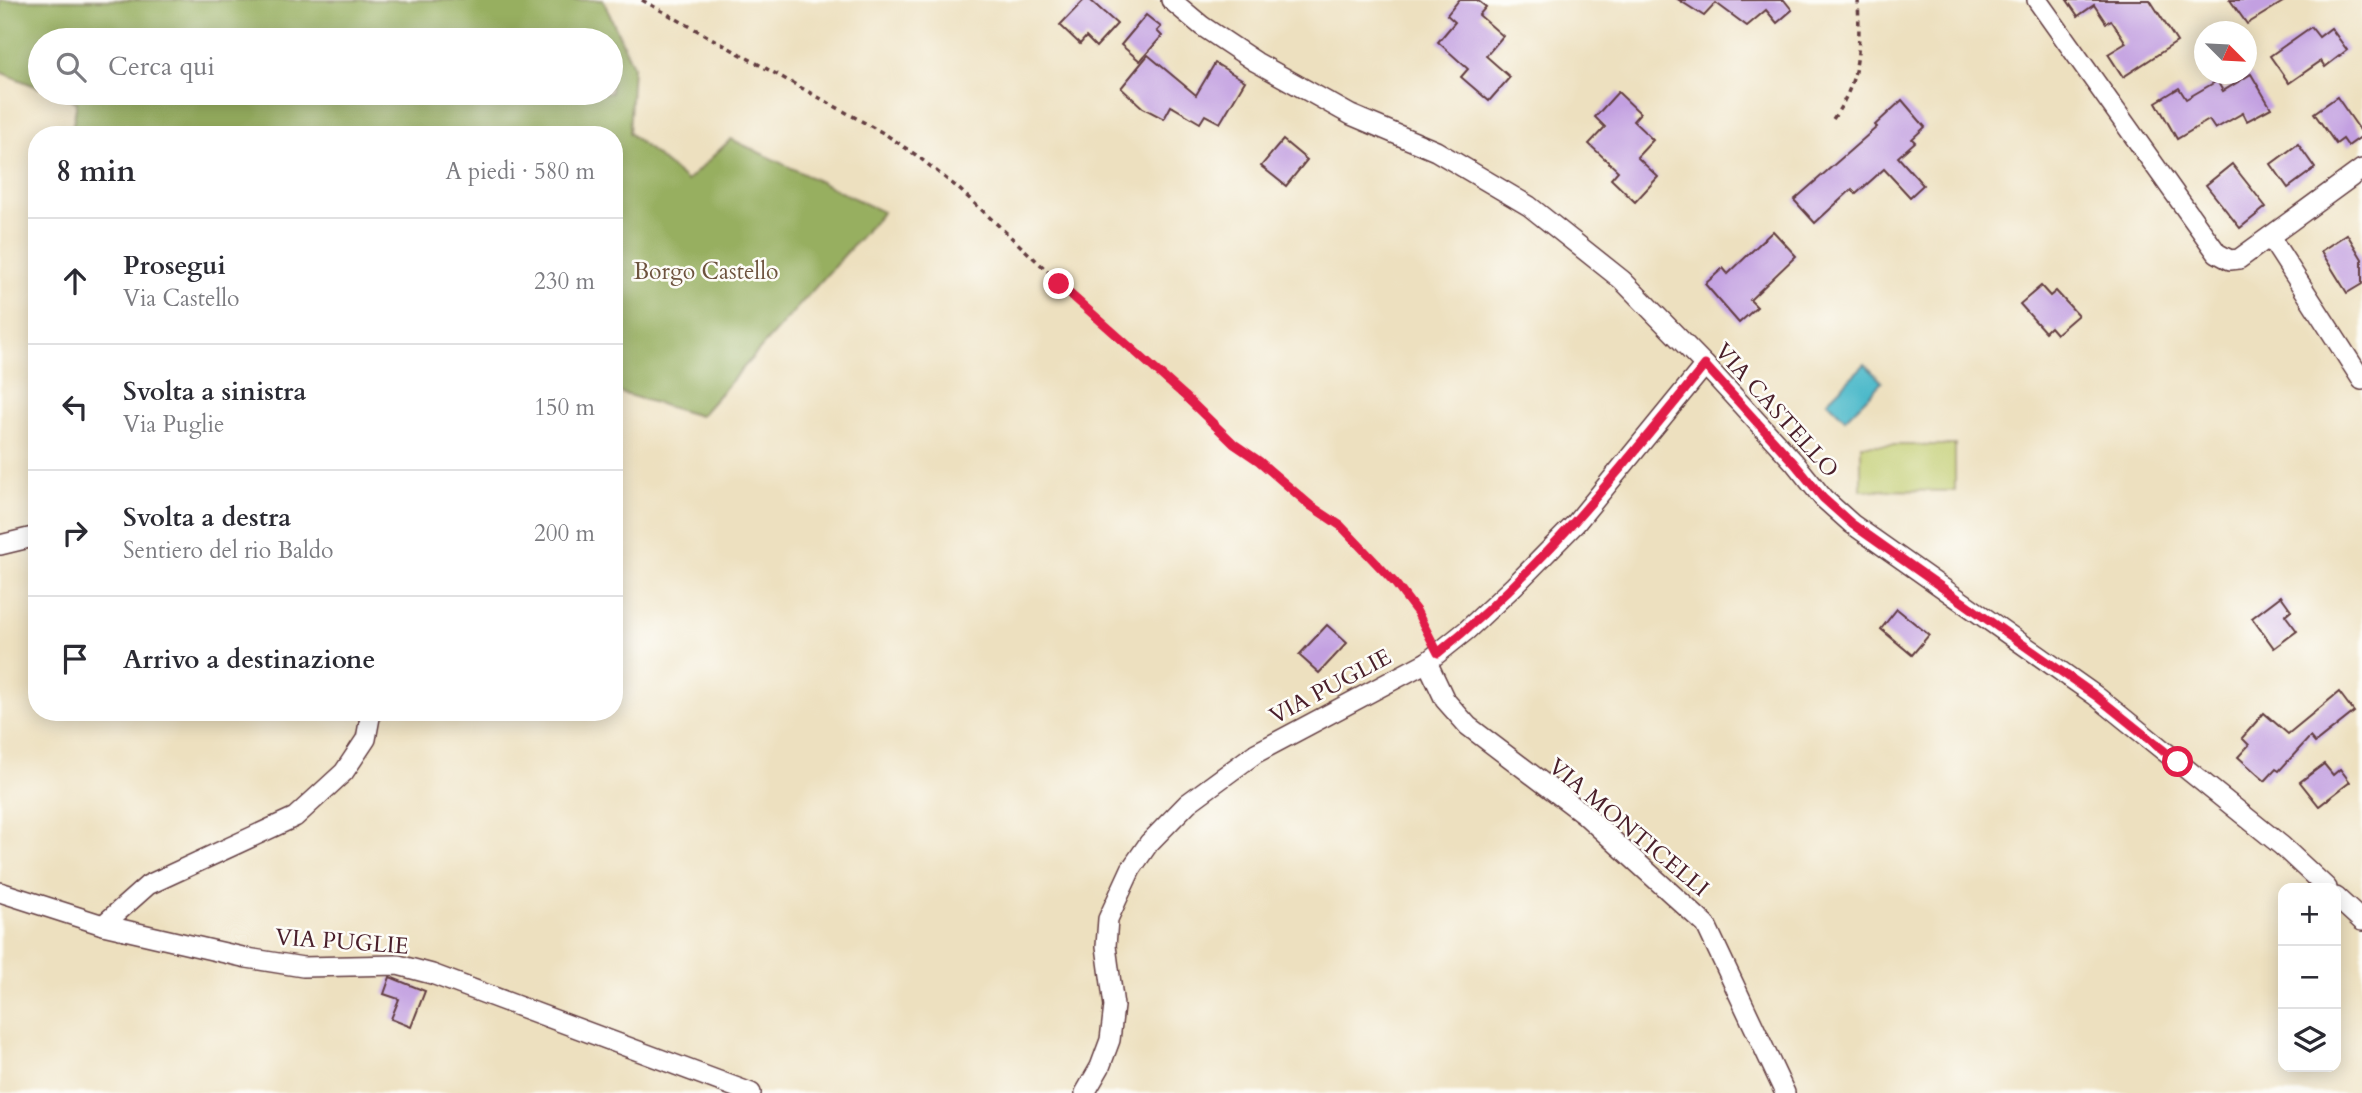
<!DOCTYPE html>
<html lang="it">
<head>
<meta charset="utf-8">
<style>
	body { margin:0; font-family:Cardo,serif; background:#f2f2f3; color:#2b2b33 }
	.controls { position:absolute; right:21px; bottom:21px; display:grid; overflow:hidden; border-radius:14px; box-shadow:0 4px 18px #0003 }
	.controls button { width:63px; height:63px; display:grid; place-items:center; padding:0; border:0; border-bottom:2px solid #e1e1e2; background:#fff; color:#2b2b33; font:35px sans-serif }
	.compass { position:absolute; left:2194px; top:21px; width:63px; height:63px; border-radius:50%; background:#fff; box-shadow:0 4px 18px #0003; rotate:114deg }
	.stop { position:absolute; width:21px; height:21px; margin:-16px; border:5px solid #e11d48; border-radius:50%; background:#fff }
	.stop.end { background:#e11d48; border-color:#fff; box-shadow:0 2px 7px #0008 }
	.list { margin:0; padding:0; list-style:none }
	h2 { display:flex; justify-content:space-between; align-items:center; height:91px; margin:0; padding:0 28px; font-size:30px }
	h2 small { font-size:23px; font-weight:400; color:#7c7c81 }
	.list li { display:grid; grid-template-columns:46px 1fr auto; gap:21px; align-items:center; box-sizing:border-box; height:126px; padding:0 28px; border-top:2px solid #e1e1e2 }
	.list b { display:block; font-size:26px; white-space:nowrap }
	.list p { margin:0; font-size:23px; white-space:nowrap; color:#7c7c81 }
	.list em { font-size:23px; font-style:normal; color:#7c7c81 }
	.icon { flex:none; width:38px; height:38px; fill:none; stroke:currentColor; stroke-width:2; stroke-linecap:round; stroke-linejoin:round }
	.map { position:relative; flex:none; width:2362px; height:1093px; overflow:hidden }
	.search { position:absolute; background:#fff; box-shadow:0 4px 18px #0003; left:28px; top:28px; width:595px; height:77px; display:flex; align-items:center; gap:18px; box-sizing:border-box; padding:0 24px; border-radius:38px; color:#7c7c81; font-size:26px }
	.panel { position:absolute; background:#fff; box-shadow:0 4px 18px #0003; left:28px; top:126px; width:595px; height:595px; border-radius:28px }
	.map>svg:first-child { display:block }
	.green { fill:#bfcb6c; stroke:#84754c; stroke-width:2 }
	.forest { fill:#97af60; stroke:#706746; stroke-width:2 }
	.water { fill:#4ebaca; stroke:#4c6c7a; stroke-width:2 }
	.building { fill:#c3a0e1 }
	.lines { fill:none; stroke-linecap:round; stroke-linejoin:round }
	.street-casing { stroke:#623c41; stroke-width:22 }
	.path { stroke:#623c41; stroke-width:3.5; stroke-dasharray:5 5; stroke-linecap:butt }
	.street { stroke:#fff; stroke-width:19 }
	.route { stroke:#e11d48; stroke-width:9 }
	.labels { text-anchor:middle; stroke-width:5; stroke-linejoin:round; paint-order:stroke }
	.park-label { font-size:23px; fill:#6d533e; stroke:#fdfcf7 }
	.street-label { font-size:23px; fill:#4a1f2b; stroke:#fdfcf7 }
</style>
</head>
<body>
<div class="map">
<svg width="2362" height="1093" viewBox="0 0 2362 1093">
	<rect width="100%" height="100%" fill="#fdfcf7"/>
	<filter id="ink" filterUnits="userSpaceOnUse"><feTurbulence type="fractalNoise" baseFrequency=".0143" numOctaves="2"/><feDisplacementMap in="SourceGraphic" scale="14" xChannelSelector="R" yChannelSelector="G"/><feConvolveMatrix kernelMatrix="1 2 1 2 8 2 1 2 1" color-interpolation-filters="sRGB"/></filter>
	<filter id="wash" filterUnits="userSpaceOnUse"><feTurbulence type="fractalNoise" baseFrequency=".00686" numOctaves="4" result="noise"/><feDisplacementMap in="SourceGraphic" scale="28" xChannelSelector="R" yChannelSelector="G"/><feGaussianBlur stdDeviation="1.57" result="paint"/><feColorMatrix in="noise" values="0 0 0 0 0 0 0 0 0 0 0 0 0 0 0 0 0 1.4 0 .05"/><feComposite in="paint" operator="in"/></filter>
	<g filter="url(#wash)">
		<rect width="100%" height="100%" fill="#ede0bf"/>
		<polygon class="green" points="1861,445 1955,445 1955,491 1861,490"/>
		<polygon class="forest" points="0,0 603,0 633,66 629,133 687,181 731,139 883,212 700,416 614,391 614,135 71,135 77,102 53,93 611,93 611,40 40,40 40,88 0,72"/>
		<polygon class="water" points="1865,364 1882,382 1845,419 1827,401"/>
		<g id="blocks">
			<g class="building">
				<polygon points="1084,0 1090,0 1117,24 1096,47 1086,37 1080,44 1060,25"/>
				<polygon points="1459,0 1477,0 1486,7 1479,15 1503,36 1486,56 1510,77 1489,101 1461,77 1468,69 1438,42 1455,22 1447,15"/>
				<polygon points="1679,0 1784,0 1792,10 1777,23 1766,10 1747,26 1716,3 1704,16"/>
				<polygon points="2067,0 2150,0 2177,42 2123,77 2108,54 2126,43 2111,20 2106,23 2094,5 2078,16"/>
				<polygon points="2230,0 2286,0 2247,24"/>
				<polygon points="1146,15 1161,27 1157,31 1162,36 1140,61 1121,45"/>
				<polygon points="2311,27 2319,37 2331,28 2347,50 2325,67 2321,61 2289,83 2270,56"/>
				<polygon points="1148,55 1196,95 1215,63 1245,81 1220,123 1205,115 1200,123 1171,106 1164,119 1143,108 1121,88"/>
				<polygon points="2251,74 2271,108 2247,121 2243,113 2215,129 2209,120 2177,139 2156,102 2179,88 2186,99 2217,81 2223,91"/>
				<polygon points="1618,92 1640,113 1633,121 1653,140 1637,157 1658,177 1635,202 1611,179 1618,171 1589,144 1605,127 1595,117"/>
				<polygon points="2337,97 2362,133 2362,136 2348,146 2343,139 2336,144 2314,113"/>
				<polygon points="1902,100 1925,127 1912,139 1915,142 1898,157 1923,185 1910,197 1884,169 1856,194 1852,189 1815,223 1794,200 1877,127 1875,125"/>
				<polygon points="1283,140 1307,160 1286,186 1261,166"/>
				<polygon points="2298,144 2315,168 2288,188 2271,164"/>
				<polygon points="2232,164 2266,207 2240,228 2206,185"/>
				<polygon points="1773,231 1796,256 1750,300 1757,307 1739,323 1705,284 1723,268 1728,274"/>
				<polygon points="2347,234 2362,259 2362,284 2347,293 2321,251"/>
				<polygon points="2041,286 2050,296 2056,291 2078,315 2056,334 2050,327 2045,332 2020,304"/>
				<polygon points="2281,596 2291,610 2285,615 2297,631 2274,648 2252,618"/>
				<polygon points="1897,609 1929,635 1912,655 1881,629"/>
				<polygon points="1327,625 1347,643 1319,673 1299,655"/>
				<polygon points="2339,692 2354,712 2315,743 2310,737 2279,771 2276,769 2265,781 2238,757 2249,745 2242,738 2264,713 2288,734"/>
				<polygon points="2324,764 2333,775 2340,769 2350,782 2319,806 2300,782"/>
				<polygon points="390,977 425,991 411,1027 391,1019 399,999 384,994"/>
			</g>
		</g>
	</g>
	<g filter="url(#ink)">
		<use href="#blocks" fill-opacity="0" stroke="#623c41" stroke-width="2"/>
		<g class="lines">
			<defs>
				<g id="street">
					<polyline points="1171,0 1202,26 1256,62 1351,115 1436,151 1529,206 1622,280 1705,365 1794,462 1823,498 1852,524 2096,696 2282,846 2327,888"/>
					<polyline points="2037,0 2217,253 2230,260 2239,259 2362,169"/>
					<polyline points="2270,237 2362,380"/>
					<polyline points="0,545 37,536"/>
					<polyline points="1427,662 1445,700 1468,726 1584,814 1706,925 1785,1093"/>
					<polyline points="0,892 103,925 247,958 303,967 398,965 432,974 751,1093"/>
					<polyline points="2336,897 2362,921"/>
					<polyline points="103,925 148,885 295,817 344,772 366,739 371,712"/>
					<polyline points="1085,1093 1100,1067 1110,1040 1114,1006 1106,946 1108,919 1131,869 1149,843 1188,803 1256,753 1427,662 1467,630 1514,586 1576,523 1705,365"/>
				</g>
			</defs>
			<use href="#street" class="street-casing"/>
			<g class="path">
				<polyline points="642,0 885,134 916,155 958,188 1234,444 1259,461 1311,506 1341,526 1395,583 1417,612 1431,639"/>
				<path d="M 1833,119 C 1861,79 1860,47 1858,0"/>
			</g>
			<use href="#street" class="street"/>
		</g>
	</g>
	<g class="lines" filter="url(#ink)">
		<path class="route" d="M 1059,284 L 1185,396 L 1234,444 L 1259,461 L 1311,506 L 1341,526 L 1395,583 L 1417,612 L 1438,653 C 1542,569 1621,469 1705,365 L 1794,463 L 1823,498 L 1852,524 L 2096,696 L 2178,762"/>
	</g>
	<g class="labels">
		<g class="park-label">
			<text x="706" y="279">Borgo Castello</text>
		</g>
		<g class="street-label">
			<text transform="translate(1777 410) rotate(48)" y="8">VIA CASTELLO</text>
			<text transform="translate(1330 686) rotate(-28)" y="8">VIA PUGLIE</text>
			<text transform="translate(1629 827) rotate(40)" y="8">VIA MONTICELLI</text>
			<text transform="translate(342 941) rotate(4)" y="8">VIA PUGLIE</text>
		</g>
	</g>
</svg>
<div class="controls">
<button>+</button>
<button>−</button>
<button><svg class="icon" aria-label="layers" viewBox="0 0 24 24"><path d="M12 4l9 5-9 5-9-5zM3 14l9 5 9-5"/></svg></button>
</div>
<svg class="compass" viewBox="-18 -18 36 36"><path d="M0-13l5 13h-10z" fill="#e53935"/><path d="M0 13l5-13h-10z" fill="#7c7c81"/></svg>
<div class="stop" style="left:2178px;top:762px"></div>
<div class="stop end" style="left:1059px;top:284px"></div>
<div class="search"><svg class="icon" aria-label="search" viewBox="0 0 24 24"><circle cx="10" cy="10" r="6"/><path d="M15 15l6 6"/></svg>Cerca qui</div>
<section class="panel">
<h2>8 min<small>A piedi · 580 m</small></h2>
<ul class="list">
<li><svg class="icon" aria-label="ahead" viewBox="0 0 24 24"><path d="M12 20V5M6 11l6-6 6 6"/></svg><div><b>Prosegui</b><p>Via Castello</p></div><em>230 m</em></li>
<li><svg class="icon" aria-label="left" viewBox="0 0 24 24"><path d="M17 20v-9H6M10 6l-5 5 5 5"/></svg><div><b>Svolta a sinistra</b><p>Via Puglie</p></div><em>150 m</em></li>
<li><svg class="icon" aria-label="right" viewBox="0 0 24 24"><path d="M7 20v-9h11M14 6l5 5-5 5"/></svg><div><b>Svolta a destra</b><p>Sentiero del rio Baldo</p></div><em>200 m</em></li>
<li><svg class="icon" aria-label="arrive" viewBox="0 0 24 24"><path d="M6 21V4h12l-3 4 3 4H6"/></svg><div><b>Arrivo a destinazione</b></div></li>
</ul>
</section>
</div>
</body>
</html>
